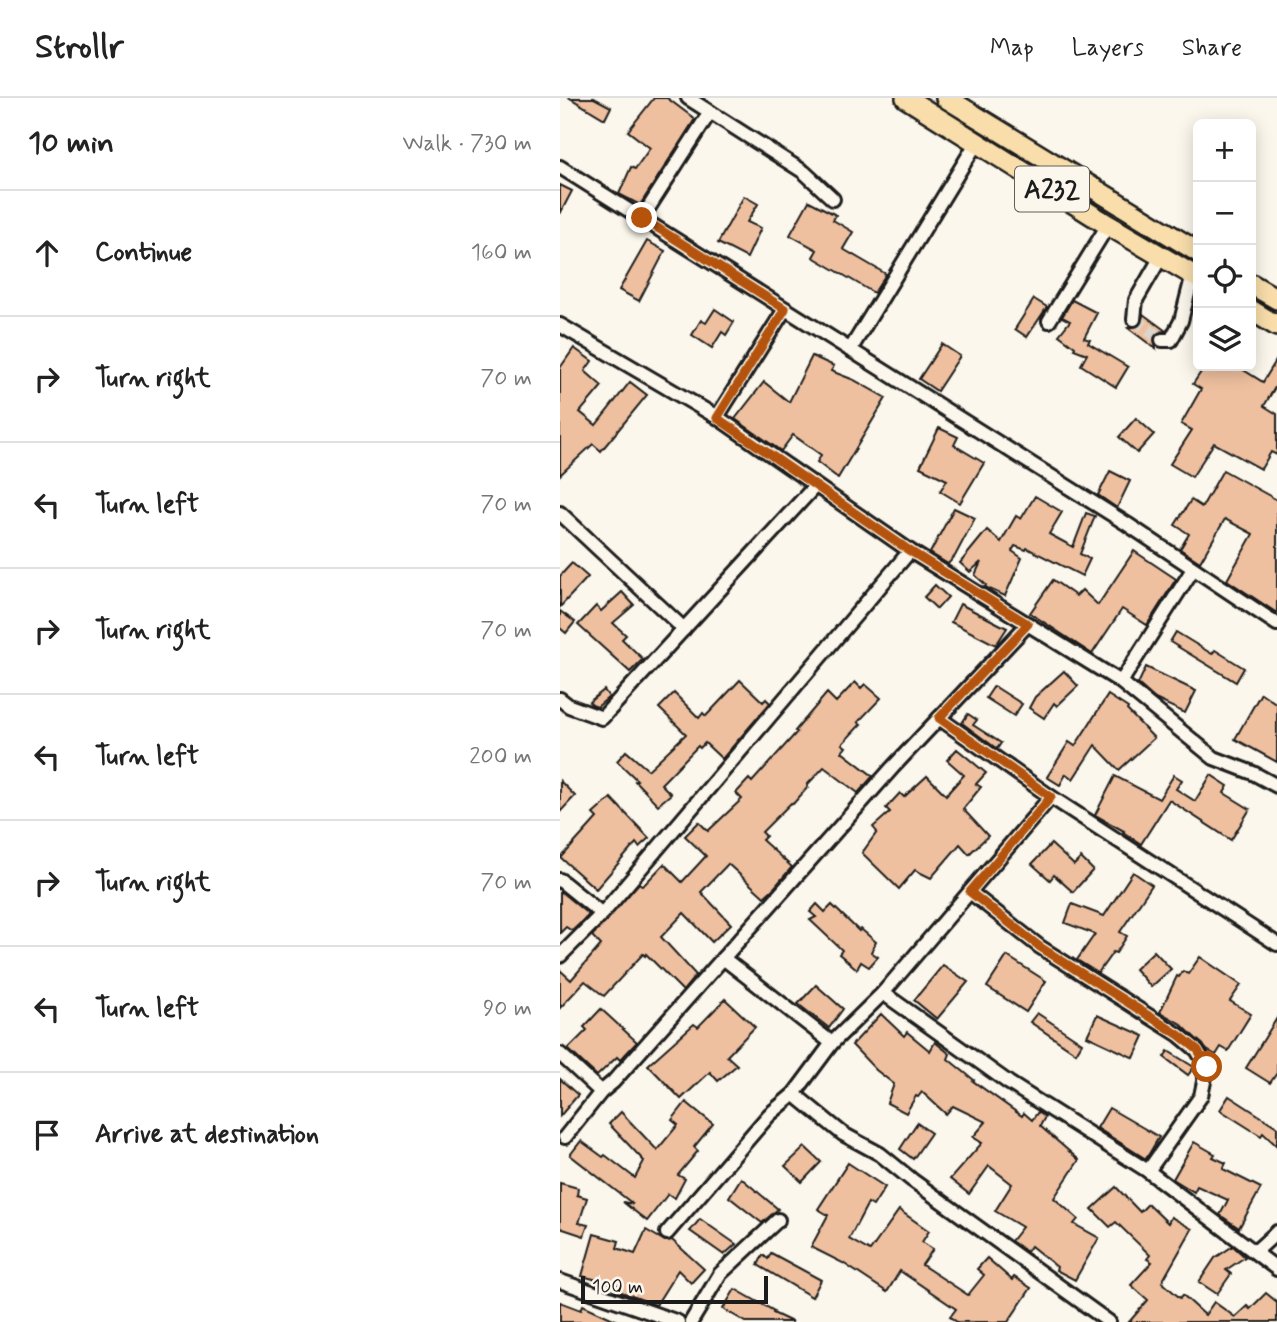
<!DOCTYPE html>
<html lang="en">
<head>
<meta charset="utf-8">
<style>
	body { margin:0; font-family:Mynerve,sans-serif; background:#f6f6f6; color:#222 }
	.controls { position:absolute; right:21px; top:21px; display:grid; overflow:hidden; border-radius:10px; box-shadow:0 4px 18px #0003 }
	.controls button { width:63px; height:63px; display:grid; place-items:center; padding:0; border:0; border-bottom:2px solid #e0e0e0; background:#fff; color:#222; font:35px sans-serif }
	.scale { position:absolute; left:21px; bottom:18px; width:187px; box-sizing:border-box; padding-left:7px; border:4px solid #1c1c1c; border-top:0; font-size:19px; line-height:24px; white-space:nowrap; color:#1c1c1c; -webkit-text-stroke:5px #fbf7ec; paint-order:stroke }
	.stop { position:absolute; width:21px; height:21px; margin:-16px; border:5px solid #b45309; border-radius:50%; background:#fff }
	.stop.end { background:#b45309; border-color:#fff; box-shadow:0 2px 7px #0008 }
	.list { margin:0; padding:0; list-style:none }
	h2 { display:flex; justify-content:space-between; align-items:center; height:91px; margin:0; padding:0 28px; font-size:30px }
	h2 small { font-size:23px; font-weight:400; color:#767676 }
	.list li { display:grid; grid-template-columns:46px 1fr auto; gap:21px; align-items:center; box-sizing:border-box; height:126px; padding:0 28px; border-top:2px solid #e0e0e0 }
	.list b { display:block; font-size:26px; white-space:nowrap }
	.list em { font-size:23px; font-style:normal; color:#767676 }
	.icon { flex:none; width:38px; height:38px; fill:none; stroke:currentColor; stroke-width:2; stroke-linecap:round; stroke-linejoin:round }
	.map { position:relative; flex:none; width:717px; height:1224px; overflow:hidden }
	header { display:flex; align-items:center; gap:42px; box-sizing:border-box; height:98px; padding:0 35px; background:#fff; border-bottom:2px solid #e0e0e0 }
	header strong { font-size:33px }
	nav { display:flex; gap:38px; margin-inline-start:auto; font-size:24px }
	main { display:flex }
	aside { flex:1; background:#fff }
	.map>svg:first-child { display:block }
	.building { fill:#efc09f; stroke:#1c1c1c; stroke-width:2 }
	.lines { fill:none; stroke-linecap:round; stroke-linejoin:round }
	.minor-tunnel { stroke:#dad6cd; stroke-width:12; stroke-dasharray:12 6; stroke-linecap:butt }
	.minor-casing { stroke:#1c1c1c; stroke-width:18 }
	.highway-casing { stroke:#1c1c1c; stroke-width:24 }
	.minor { stroke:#fbf7ec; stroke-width:12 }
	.highway { stroke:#f9deab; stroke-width:19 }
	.route { stroke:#b45309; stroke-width:9 }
	.labels { text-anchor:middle; stroke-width:6; stroke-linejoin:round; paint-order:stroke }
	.shield { fill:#fbf7ec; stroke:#5f5e5a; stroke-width:2 }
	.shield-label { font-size:26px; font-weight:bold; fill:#1c1c1c }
</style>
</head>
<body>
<header>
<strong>Strollr</strong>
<nav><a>Map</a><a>Layers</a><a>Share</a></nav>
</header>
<main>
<aside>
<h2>10 min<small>Walk · 730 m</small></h2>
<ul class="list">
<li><svg class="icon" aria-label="ahead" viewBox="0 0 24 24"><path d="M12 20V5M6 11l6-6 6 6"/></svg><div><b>Continue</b></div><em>160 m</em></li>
<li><svg class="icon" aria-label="right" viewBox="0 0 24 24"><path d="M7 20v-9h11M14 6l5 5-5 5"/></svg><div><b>Turn right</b></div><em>70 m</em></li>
<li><svg class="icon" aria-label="left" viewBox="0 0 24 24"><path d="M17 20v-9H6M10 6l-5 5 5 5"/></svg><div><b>Turn left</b></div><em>70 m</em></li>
<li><svg class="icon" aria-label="right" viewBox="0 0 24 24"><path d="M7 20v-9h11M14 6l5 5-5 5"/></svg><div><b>Turn right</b></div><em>70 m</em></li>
<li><svg class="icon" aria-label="left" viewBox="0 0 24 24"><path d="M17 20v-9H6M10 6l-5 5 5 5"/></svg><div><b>Turn left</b></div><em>200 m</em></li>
<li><svg class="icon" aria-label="right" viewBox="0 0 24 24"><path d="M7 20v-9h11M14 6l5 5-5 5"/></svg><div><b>Turn right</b></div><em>70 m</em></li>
<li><svg class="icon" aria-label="left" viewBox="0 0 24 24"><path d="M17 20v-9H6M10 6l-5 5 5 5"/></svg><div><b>Turn left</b></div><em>90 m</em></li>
<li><svg class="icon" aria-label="arrive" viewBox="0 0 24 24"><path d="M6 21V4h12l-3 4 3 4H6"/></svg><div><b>Arrive at destination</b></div></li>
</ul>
</aside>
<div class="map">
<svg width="717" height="1224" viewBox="0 0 717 1224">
	<rect width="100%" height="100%" fill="#fbf7ec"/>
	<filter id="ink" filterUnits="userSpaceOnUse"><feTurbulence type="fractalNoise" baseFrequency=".0143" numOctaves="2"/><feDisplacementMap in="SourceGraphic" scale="14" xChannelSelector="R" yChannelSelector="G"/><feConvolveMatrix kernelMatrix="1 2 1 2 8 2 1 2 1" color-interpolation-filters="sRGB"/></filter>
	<g filter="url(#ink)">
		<g class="building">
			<polygon points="10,0 34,0 51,9 45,21"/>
			<polygon points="94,0 107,0 135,21 80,107 59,96 71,69 75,71 90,50 68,33"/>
			<polygon points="0,87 12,93 0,116"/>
			<polygon points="184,98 198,106 187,124 201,130 187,160 158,145"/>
			<polygon points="249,103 276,117 273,122 293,134 283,151 326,176 314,195 253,159 257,152 230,137"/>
			<polygon points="87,143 105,153 79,203 59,192"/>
			<polygon points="474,201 487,209 467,239 455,231"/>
			<polygon points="512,202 537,215 524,240 530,242 528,245 568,269 556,289 521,267 527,256 514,251 515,249 499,237 510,223 502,219"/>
			<polygon points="155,211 174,224 166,237 162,234 152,250 132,237 141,222 146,225"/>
			<polygon points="583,216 606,233 598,234 594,238 596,251 568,230 581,227"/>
			<polygon points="382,246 400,258 377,293 359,281"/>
			<polygon points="14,250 32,263 25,273 42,288 20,314 36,327 70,284 87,297 41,353 33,346 0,377 0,270"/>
			<polygon points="252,258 274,268 271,273 294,282 326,300 278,380 257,364 261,357 233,337 221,353 175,321 204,284 229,304"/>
			<polygon points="717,261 717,286 704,308 717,316 717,357 711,354 701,371 654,345 632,379 610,366 632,332 621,326 641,291 633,286 645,268 677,268 703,284"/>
			<polygon points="576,320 594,336 577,355 559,339"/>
			<polygon points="379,330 398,339 394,347 424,365 400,405 380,393 387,382 360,369"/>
			<polygon points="663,372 717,402 717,515 667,482 693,436 665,421 640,464 620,451 629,436 615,427 631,402 642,409"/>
			<polygon points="550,373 570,383 557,410 538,397"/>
			<polygon points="475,398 502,414 489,436 513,449 526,415 535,418 520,456 530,461 522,478 467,450 466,452 455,448 452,453 462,460 445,498 425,489 426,487 415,477 421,464 410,474 400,465 427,432 441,444 456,418 461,421"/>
			<polygon points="394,410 415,420 395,458 388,466 370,455"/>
			<polygon points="574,453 616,481 587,527 562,511 532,556 470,515 493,482 516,498 522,492 538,507"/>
			<polygon points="12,465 28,479 0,509 0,478"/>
			<polygon points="375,487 388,499 377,511 364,499"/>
			<polygon points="62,494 74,507 53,525 66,537 62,541 83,561 70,574 18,527 36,508 41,513"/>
			<polygon points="400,506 447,530 436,547 391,524"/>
			<polygon points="0,513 15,524 6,535 0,530"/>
			<polygon points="616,534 652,556 655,552 684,570 676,584 610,544"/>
			<polygon points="586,569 636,593 625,615 595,601 578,586"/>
			<polygon points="504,573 518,588 497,608 494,605 484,620 469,610 475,599"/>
			<polygon points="180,582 203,604 206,601 210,605 162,661 145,645 140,650 138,648 101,686 111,696 98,707 75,683 77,682 57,663 66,653 88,672 126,636 99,610 114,595 139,620 143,615 146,618"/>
			<polygon points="295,584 301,590 305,586 321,600 298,624 301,626 282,646 286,649 282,654 313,678 298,695 264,669 247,687 248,689 233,706 231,705 202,734 206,738 202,742 232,769 214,790 204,799 168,766 141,794 171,826 152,844 124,815 101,839 136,877 123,893 86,856 85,858 83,856 44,898 25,883 0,910 0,872 11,882 41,847 32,838 79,785 83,788 104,766 122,784 146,758 125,738 139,724 148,733 182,701 176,695 189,681 192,684 237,634 235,633 267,595 276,604"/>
			<polygon points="434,588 462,606 454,618 426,600"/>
			<polygon points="44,592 49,599 37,609 32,607 29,604"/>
			<polygon points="701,595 717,606 717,664 675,641"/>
			<polygon points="548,597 568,610 567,612 594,640 559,672 535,647 513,681 506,676 500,687 487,679 509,644 515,648"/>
			<polygon points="408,616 417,622 413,627 441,645 437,651 402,625"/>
			<polygon points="397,651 426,675 416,686 421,689 403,711 428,738 409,756 400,746 371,780 355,772 339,791 302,755 317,734 313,729 330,714 326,710 340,695 344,699 367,678 386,697 404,677 387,662"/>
			<polygon points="614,677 622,682 616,691 635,703 651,677 668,688 664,695 690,711 671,742 609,702 581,746 563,734 564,733 535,717 555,678 599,701"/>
			<polygon points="0,683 15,698 0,714"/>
			<polygon points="51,700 89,740 79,749 76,745 36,791 1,760 37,720 33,716"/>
			<polygon points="491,746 514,767 521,760 533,772 513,794 494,777 490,782 472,766"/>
			<polygon points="573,774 592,787 560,834 567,838 556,855 553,854 538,875 517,862 535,836 505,825 512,806 544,818"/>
			<polygon points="0,793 29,817 12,833 6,829 0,835"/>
			<polygon points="257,806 265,814 272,807 299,833 301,831 316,844 311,854 318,859 309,869 301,864 297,871 279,856 282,852 250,822 256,819 250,814"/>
			<polygon points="594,853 611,871 591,889 575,871"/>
			<polygon points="447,858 486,883 466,914 427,889"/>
			<polygon points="640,859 681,887 670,903 691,916 668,953 661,949 656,957 647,952 621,926 600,914 617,878 619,879 623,873 628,876"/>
			<polygon points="383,867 408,884 377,921 354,902"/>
			<polygon points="256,887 283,911 269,930 238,906"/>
			<polygon points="165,901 195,929 167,958 177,967 158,983 150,974 121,1001 88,967 134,926 138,929"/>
			<polygon points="41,911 77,944 60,962 57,959 37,978 8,951 27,932 24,929"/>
			<polygon points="477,915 522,945 516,955 470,924"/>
			<polygon points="321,916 344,938 347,934 370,953 375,944 390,956 388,961 414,982 413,983 462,1018 464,1015 472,1022 478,1014 485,1019 480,1028 519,1062 494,1100 518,1121 514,1126 539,1140 515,1182 496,1172 497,1169 471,1148 467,1154 451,1143 462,1129 435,1113 452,1086 429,1068 409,1096 390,1081 422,1045 413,1039 426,1024 393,1008 386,1016 362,994 358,999 356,998 346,1015 327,1005 334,986 316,972 292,947"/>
			<polygon points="537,917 584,938 574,960 527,938"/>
			<polygon points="717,920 717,975 710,985 686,970"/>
			<polygon points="608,953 634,969 628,977 604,959"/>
			<polygon points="0,981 18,997 0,1018"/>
			<polygon points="669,998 717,1029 717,1048 703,1035 701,1038 660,1012"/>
			<polygon points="126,1004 153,1026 134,1049 138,1053 118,1077 125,1081 115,1100 108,1096 87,1123 63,1104 73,1106 10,1057 21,1043 43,1059 45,1057 75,1080 84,1063 49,1026 61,1014 97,1052 118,1027 112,1022"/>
			<polygon points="549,1010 599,1039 586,1061 537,1030"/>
			<polygon points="357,1025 371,1035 353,1061 340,1051"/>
			<polygon points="634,1044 655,1056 653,1059 666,1065 663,1071 701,1090 679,1130 660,1117 668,1102 637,1088 634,1094 613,1081"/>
			<polygon points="245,1049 261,1064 242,1084 225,1068"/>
			<polygon points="288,1065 325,1089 313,1108 308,1105 289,1141 310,1153 339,1112 369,1133 362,1144 373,1151 362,1167 408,1197 424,1177 417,1171 427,1160 452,1182 454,1179 471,1190 448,1224 397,1224 390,1219 396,1211 340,1173 327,1194 283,1165 251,1149 268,1117 258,1111"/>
			<polygon points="181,1080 218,1111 202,1125 169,1099"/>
			<polygon points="0,1085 18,1090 17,1097 27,1100 19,1125 28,1127 24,1138 0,1130"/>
			<polygon points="556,1089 580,1114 588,1106 608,1125 611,1119 632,1131 602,1184 620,1200 623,1197 645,1217 654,1204 675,1219 687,1208 690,1211 706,1195 717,1204 717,1224 569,1224 588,1202 571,1187 592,1164 587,1161 590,1157 556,1124 550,1129 532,1111"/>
			<polygon points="140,1121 176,1146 164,1157 130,1133"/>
			<polygon points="86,1132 105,1143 112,1142 144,1171 131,1185 118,1172 96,1207 56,1192 57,1187 22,1178 34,1136 59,1143 57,1150 75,1156"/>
			<polygon points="673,1148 685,1159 666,1172 671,1176 657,1196 639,1184 655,1160"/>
			<polygon points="211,1155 261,1182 252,1199 198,1167 203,1157 208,1161"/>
			<polygon points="175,1191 214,1213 213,1215 232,1224 186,1224 163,1211"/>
			<polygon points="0,1204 21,1212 23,1207 60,1224 0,1224"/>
		</g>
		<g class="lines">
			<polyline class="minor-tunnel" points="574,221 602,242"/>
			<defs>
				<g id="minor">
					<polyline points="128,0 244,74 273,101"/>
					<polyline points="0,69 567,426 717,526"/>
					<polyline points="82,120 150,14"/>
					<polyline points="574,221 576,202 602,157"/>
					<polyline points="489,223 548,127"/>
					<polyline points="0,227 157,319 350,453 561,584 654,660 693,675 717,688"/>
					<polyline points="602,242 611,242 621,223 633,176"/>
					<polyline points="290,252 417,44"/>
					<polyline points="157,319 225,211"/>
					<polyline points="0,415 124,531"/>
					<polyline points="561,584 633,471"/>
					<polyline points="0,601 9,608 42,620 255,388"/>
					<polyline points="379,620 491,699 717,846"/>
					<polyline points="0,782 42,816"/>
					<polyline points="410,794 480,849 619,937 637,952 647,969 641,998 588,1073"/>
					<polyline points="0,858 42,816 350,453"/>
					<polyline points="163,860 272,945"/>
					<polyline points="323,895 449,985 588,1073 717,1171"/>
					<polyline points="0,956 41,994"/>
					<polyline points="234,996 283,1036 320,1056 352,1082 549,1224"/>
					<polyline points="5,1039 41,994 53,984 333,669 468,526"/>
					<polyline points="107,1135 209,1017 234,996 272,945 323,895 491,699"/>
					<polyline points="696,1153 717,1134"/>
					<polyline points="0,1183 118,1224"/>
					<polyline points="131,1224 160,1176 218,1122"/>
				</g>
				<g id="highway">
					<polyline points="346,0 548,127 638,180"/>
					<polyline points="386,0 638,154"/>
					<polyline points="691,186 717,201"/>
					<polyline points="691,212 717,228"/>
				</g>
			</defs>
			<use href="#minor" class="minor-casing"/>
			<use href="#highway" class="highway-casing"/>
			<use href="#minor" class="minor"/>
			<use href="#highway" class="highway"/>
		</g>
	</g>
	<g class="lines" filter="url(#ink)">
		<polyline class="route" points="82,120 225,211 157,320 350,453 468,526 379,620 491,699 410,794 480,849 619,937 638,952 647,969"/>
	</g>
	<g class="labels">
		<rect class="shield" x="455" y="68.5" width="74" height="45" rx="5"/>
		<g class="shield-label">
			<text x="492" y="100">A232</text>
		</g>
	</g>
</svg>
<div class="controls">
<button>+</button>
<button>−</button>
<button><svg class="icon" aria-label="locate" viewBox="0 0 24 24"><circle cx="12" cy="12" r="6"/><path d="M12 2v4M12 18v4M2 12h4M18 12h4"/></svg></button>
<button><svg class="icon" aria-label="layers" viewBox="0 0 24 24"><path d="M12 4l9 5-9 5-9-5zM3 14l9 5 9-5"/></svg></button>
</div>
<div class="scale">100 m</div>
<div class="stop" style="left:647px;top:969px"></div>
<div class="stop end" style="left:82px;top:120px"></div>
</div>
</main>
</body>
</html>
